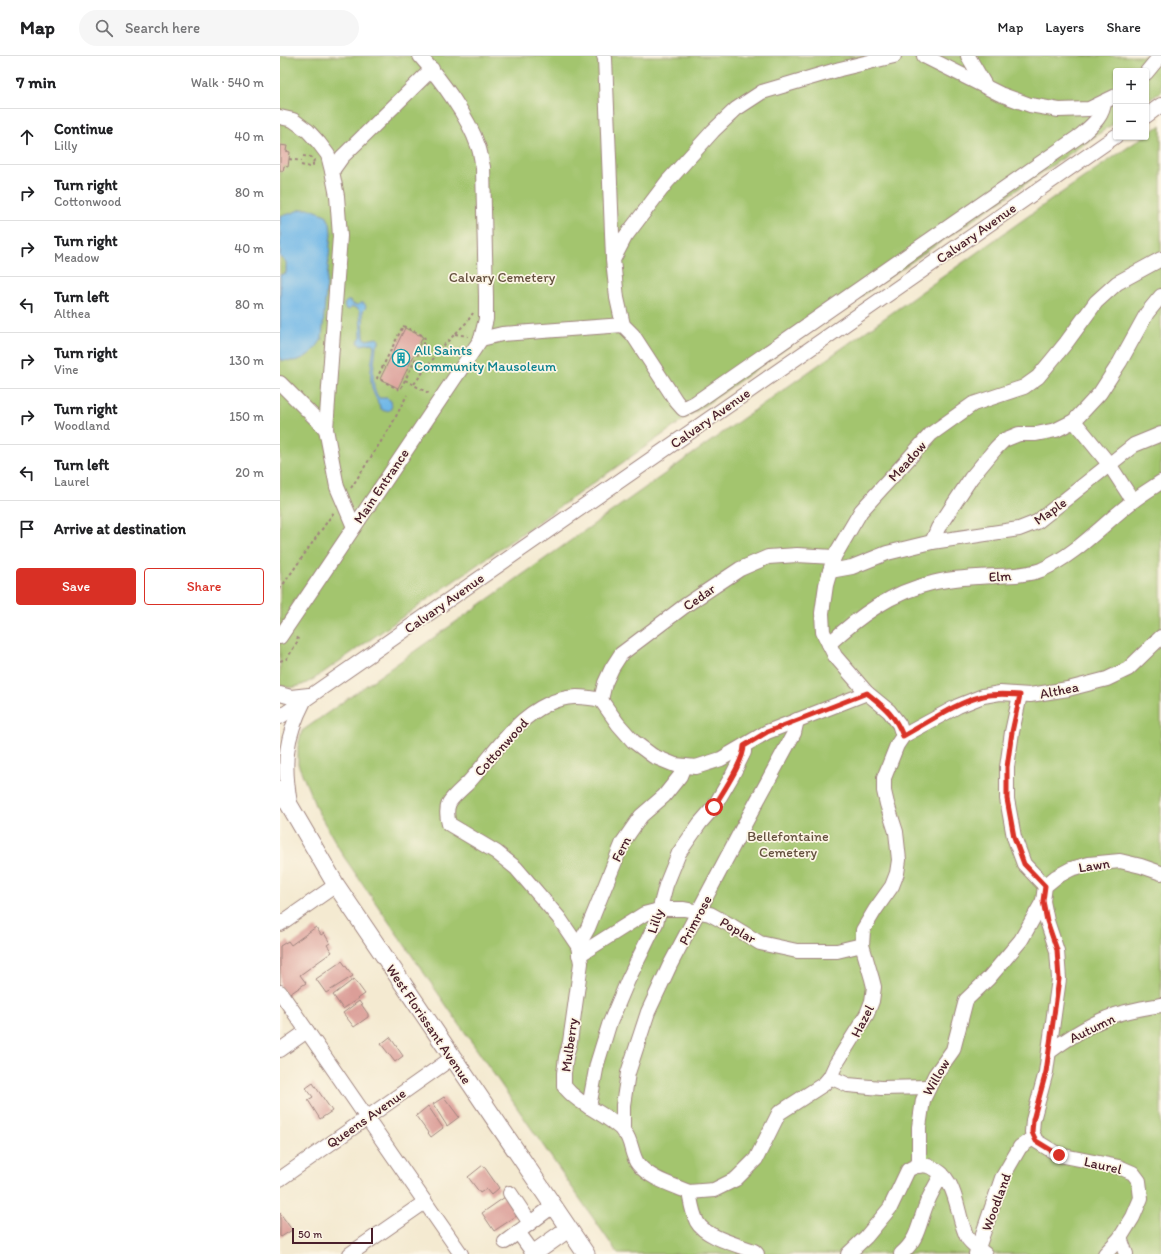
<!DOCTYPE html>
<html lang="en">
<head>
<meta charset="utf-8">
<style>
	body { margin:0; font-family:Itim,sans-serif; background:#f6f6f6; color:#202124 }
	.controls { position:absolute; right:12px; top:12px; display:grid; overflow:hidden; border-radius:4px; box-shadow:0 1px 3px #0004 }
	.controls button { width:36px; height:36px; display:grid; place-items:center; padding:0; border:0; border-bottom:1px solid #e0e0e0; background:#fff; color:#202124; font:20px sans-serif }
	.scale { position:absolute; left:12px; bottom:10px; width:81px; box-sizing:border-box; padding-left:4px; border:2px solid #4a1f2b; border-top:0; font-size:11px; line-height:14px; white-space:nowrap; color:#4a1f2b; -webkit-text-stroke:3px #fcf5e5; paint-order:stroke }
	.stop { position:absolute; width:12px; height:12px; margin:-9px; border:3px solid #d93025; border-radius:50%; background:#fff }
	.stop.end { background:#d93025; border-color:#fff; box-shadow:0 1px 4px #0008 }
	.list { margin:0; padding:0; list-style:none }
	h2 { display:flex; justify-content:space-between; align-items:center; height:52px; margin:0; padding:0 16px; font-size:17px }
	h2 small { font-size:13px; font-weight:400; color:#757577 }
	.list li { display:grid; grid-template-columns:26px 1fr auto; gap:12px; align-items:center; box-sizing:border-box; height:56px; padding:0 16px; border-top:1px solid #e0e0e0 }
	.list b { display:block; font-size:15px; white-space:nowrap }
	.list p { margin:0; font-size:13px; white-space:nowrap; color:#757577 }
	.list em { font-size:13px; font-style:normal; color:#757577 }
	.actions { display:flex; gap:8px; padding:12px 16px }
	.actions a { flex:1; padding:9px 0; border:1px solid #d93025; border-radius:4px; text-align:center; font-size:14px; color:#d93025 }
	.actions .main { background:#d93025; color:#fff }
	.icon { flex:none; width:22px; height:22px; fill:none; stroke:currentColor; stroke-width:2; stroke-linecap:round; stroke-linejoin:round }
	.map { position:relative; flex:none; width:881px; height:1198px; overflow:hidden }
	header { display:flex; align-items:center; gap:24px; box-sizing:border-box; height:56px; padding:0 20px; background:#fff; border-bottom:1px solid #e0e0e0 }
	header strong { font-size:19px }
	nav { display:flex; gap:22px; margin-inline-start:auto; font-size:14px }
	.search { width:280px; height:36px; background:#f6f6f6; display:flex; align-items:center; gap:10px; box-sizing:border-box; padding:0 14px; border-radius:22px; color:#757577; font-size:15px }
	main { display:flex }
	aside { flex:1; background:#fff }
	.map>svg:first-child { display:block }
	.green { fill:#a3c56e; stroke:#76724c }
	.water { fill:#70b7e7; stroke:#5d6b89 }
	.building { fill:#db9e98 }
	.lines { fill:none; stroke-linecap:round; stroke-linejoin:round }
	.minor-casing { stroke:#9f847e; stroke-width:16 }
	.major-casing { stroke:#9f847e; stroke-width:19 }
	.path { stroke:#9f847e; stroke-width:2; stroke-dasharray:3 3; stroke-linecap:butt }
	.minor { stroke:#fff; stroke-width:14 }
	.major { stroke:#fff; stroke-width:17 }
	.route { stroke:#d93025; stroke-width:5 }
	.labels { text-anchor:middle; stroke-width:3.5; stroke-linejoin:round; paint-order:stroke }
	.street-label { font-size:14px; fill:#4a1f2b; stroke:#fcf5e5 }
	.park-label { font-size:14px; fill:#65513f; stroke:#fcf5e5 }
	.culture-label { font-size:14px; fill:#0d838f; stroke:#fcf5e5; text-anchor:start }
</style>
</head>
<body>
<header>
<strong>Map</strong>
<div class="search"><svg class="icon" aria-label="search" viewBox="0 0 24 24"><circle cx="10" cy="10" r="6"/><path d="M15 15l6 6"/></svg>Search here</div>
<nav><a>Map</a><a>Layers</a><a>Share</a></nav>
</header>
<main>
<aside>
<h2>7 min<small>Walk · 540 m</small></h2>
<ul class="list">
<li><svg class="icon" aria-label="ahead" viewBox="0 0 24 24"><path d="M12 20V5M6 11l6-6 6 6"/></svg><div><b>Continue</b><p>Lilly</p></div><em>40 m</em></li>
<li><svg class="icon" aria-label="right" viewBox="0 0 24 24"><path d="M7 20v-9h11M14 6l5 5-5 5"/></svg><div><b>Turn right</b><p>Cottonwood</p></div><em>80 m</em></li>
<li><svg class="icon" aria-label="right" viewBox="0 0 24 24"><path d="M7 20v-9h11M14 6l5 5-5 5"/></svg><div><b>Turn right</b><p>Meadow</p></div><em>40 m</em></li>
<li><svg class="icon" aria-label="left" viewBox="0 0 24 24"><path d="M17 20v-9H6M10 6l-5 5 5 5"/></svg><div><b>Turn left</b><p>Althea</p></div><em>80 m</em></li>
<li><svg class="icon" aria-label="right" viewBox="0 0 24 24"><path d="M7 20v-9h11M14 6l5 5-5 5"/></svg><div><b>Turn right</b><p>Vine</p></div><em>130 m</em></li>
<li><svg class="icon" aria-label="right" viewBox="0 0 24 24"><path d="M7 20v-9h11M14 6l5 5-5 5"/></svg><div><b>Turn right</b><p>Woodland</p></div><em>150 m</em></li>
<li><svg class="icon" aria-label="left" viewBox="0 0 24 24"><path d="M17 20v-9H6M10 6l-5 5 5 5"/></svg><div><b>Turn left</b><p>Laurel</p></div><em>20 m</em></li>
<li><svg class="icon" aria-label="arrive" viewBox="0 0 24 24"><path d="M6 21V4h12l-3 4 3 4H6"/></svg><div><b>Arrive at destination</b></div></li>
</ul>
<div class="actions"><a class="main">Save</a><a>Share</a></div>
</aside>
<div class="map">
<svg width="881" height="1198" viewBox="0 0 881 1198">
	<rect width="100%" height="100%" fill="#fcf5e5"/>
	<filter id="ink" filterUnits="userSpaceOnUse"><feTurbulence type="fractalNoise" baseFrequency=".025" numOctaves="2"/><feDisplacementMap in="SourceGraphic" scale="8" xChannelSelector="R" yChannelSelector="G"/><feConvolveMatrix kernelMatrix="1 2 1 2 8 2 1 2 1" color-interpolation-filters="sRGB"/></filter>
	<filter id="wash" filterUnits="userSpaceOnUse"><feTurbulence type="fractalNoise" baseFrequency=".012" numOctaves="4" result="noise"/><feDisplacementMap in="SourceGraphic" scale="16" xChannelSelector="R" yChannelSelector="G"/><feGaussianBlur stdDeviation="0.9" result="paint"/><feColorMatrix in="noise" values="0 0 0 0 0 0 0 0 0 0 0 0 0 0 0 0 0 1.4 0 .05"/><feComposite in="paint" operator="in"/></filter>
	<g filter="url(#wash)">
		<rect width="100%" height="100%" fill="#f4ead1"/>
		<g class="green">
			<path d="M 0,0 L 881,0 L 881,36 L 866,46 L 866,15 L 836,15 L 836,66 L 549,262 L 34,623 C 25,628 10,636 0,628 Z"/>
			<polygon points="881,69 881,1198 338,1198 64,801 37,754 18,708 18,690 22,675 771,144 863,81 866,81 866,79"/>
		</g>
		<g class="water">
			<path d="M 22,153 L 31,153 L 46,159 L 50,167 L 51,177 L 42,283 C 36,293 26,304 13,305 C 9,305 4,304 0,304 L 0,219 L 6,217 L 6,206 L 0,201 L 0,160 L 9,158 Z"/>
			<path d="M 67,245 L 70,245 L 72,248 L 78,249 L 81,247 L 84,247 L 86,250 L 85,253 L 83,255 L 84,281 L 86,284 L 97,282 L 99,284 L 99,288 L 96,290 C 95,306 89,328 99,342 L 107,342 L 111,345 L 112,350 L 110,354 L 104,355 L 100,352 L 99,348 L 97,346 L 98,345 C 86,329 92,307 94,289 L 91,287 L 81,289 L 78,287 L 79,283 L 81,281 L 80,255 L 77,252 L 72,251 L 69,254 L 66,253 L 64,250 L 65,247 Z"/>
		</g>
		<g id="blocks">
			<g class="building">
				<polygon points="0,89 7,90 6,95 10,96 8,111 4,110 3,115 0,115"/>
				<polygon points="125,272 143,281 118,332 100,323"/>
				<polygon points="36,871 41,879 44,877 50,887 47,889 52,896 20,919 26,927 7,940 0,930 0,890 8,885 11,889"/>
				<polygon points="62,905 73,920 46,937 36,923"/>
				<polygon points="74,923 85,938 63,953 53,939"/>
				<polygon points="79,945 88,958 88,961 74,971 63,957"/>
				<polygon points="110,981 123,1000 115,1006 101,988"/>
				<polygon points="33,1027 52,1055 40,1063 28,1044 33,1041 26,1032"/>
				<polygon points="164,1041 179,1061 167,1070 153,1048"/>
				<polygon points="148,1050 163,1072 151,1081 136,1060"/>
				<polygon points="203,1109 219,1132 211,1139 206,1133 200,1137 188,1121"/>
				<polygon points="225,1141 238,1159 214,1175 202,1157"/>
				<polygon points="0,1157 12,1174 1,1181 0,1180"/>
			</g>
		</g>
	</g>
	<g filter="url(#ink)">
		<use href="#blocks" fill-opacity="0" stroke="#9f847e" stroke-width="1"/>
		<g class="lines">
			<defs>
				<g id="minor">
					<polyline points="324,0 325,2 333,202"/>
					<path d="M 614,0 L 560,13 L 482,36 L 456,53 L 433,75 L 387,126 L 345,181 L 333,204 L 337,242 L 343,269 L 353,279 L 396,345 L 403,353 L 415,347 L 801,79 C 812,69 823,61 824,46"/>
					<polyline points="644,0 706,31"/>
					<polyline points="688,0 706,31 720,38 750,49 779,54 809,53 836,40"/>
					<polyline points="866,17 880,0"/>
					<polyline points="866,60 881,49"/>
					<polyline points="0,61 13,64 28,75 39,87 48,99 52,115 57,140 60,180 46,373 57,431 74,471"/>
					<polyline points="52,115 62,101 152,13"/>
					<polyline points="201,283 222,278 343,269"/>
					<polyline points="0,327 46,373"/>
					<polyline points="794,365 829,408 853,445"/>
					<polyline points="652,486 658,472 691,422 716,392 724,384 739,378 756,378 776,374 794,365 820,337 840,306 867,257 881,240"/>
					<polyline points="550,515 572,511 607,497 652,486 739,473 757,466 854,389 881,378"/>
					<path d="M 0,581 L 201,283 L 206,263 L 206,241 L 203,111 C 201,104 201,97 198,90 C 188,60 161,24 140,0"/>
					<path d="M 549,588 C 579,560 612,536 652,527 C 667,523 683,522 698,521 C 718,519 742,521 761,514 C 796,499 823,468 853,445 C 862,438 872,432 881,426"/>
					<polyline points="0,638 11,641 29,639"/>
					<polyline points="740,639 732,676 727,711 727,743 734,781 744,808 765,830"/>
					<polyline points="321,644 325,627 332,612 341,598 406,549 460,513 488,501 517,499 554,501"/>
					<polyline points="0,661 836,80"/>
					<polyline points="623,680 619,668 609,655 587,637 555,600 543,576 542,557 546,529 554,501 581,455 651,378 693,348 744,331 758,321 786,287 816,246 837,227 881,203"/>
					<path d="M 10,747 C 3,706 5,682 24,645"/>
					<polyline points="763,845 767,865 777,895 779,923 766,1016 753,1064 752,1076 756,1085 779,1099 839,1111 853,1117 859,1125 861,1142 853,1161 840,1182 825,1198"/>
					<polyline points="0,868 56,829"/>
					<polyline points="298,890 308,872 343,786 361,760 384,740 400,720 404,710"/>
					<polyline points="299,899 364,858 383,853 404,853 430,858 452,870 480,887 517,895 557,895 582,889"/>
					<polyline points="0,936 27,975 0,994"/>
					<polyline points="27,975 145,1146 70,1198"/>
					<path d="M 769,996 C 787,983 806,970 827,962 C 843,955 863,952 881,949"/>
					<polyline points="550,1021 568,1029 601,1032 649,1031"/>
					<polyline points="309,1051 317,1008 329,969 348,924 376,867 386,829 399,797 420,767 434,751 452,720 464,696 464,690"/>
					<polyline points="343,1076 343,1049 348,1017 368,956 390,909 462,773 514,677 517,664"/>
					<polyline points="639,1110 639,1071 643,1044 655,1019 673,994 686,944 708,923 741,884 763,845 765,830 776,821 791,813 809,808 840,805 861,810 881,817"/>
					<polyline points="0,1123 172,1002"/>
					<polyline points="409,1136 434,1134 456,1123 476,1103 499,1057 544,1028 550,1021 556,1008 587,958 592,945 594,931 592,923 582,889 583,874 595,854 612,830 617,817 619,804 616,776 607,748 604,735 604,722 617,689 623,680 678,650 703,640 720,637 750,639 788,633 827,623 848,613 881,581"/>
					<polyline points="230,1137 250,1167"/>
					<polyline points="145,1146 181,1198"/>
					<polyline points="238,1176 254,1198"/>
					<polyline points="840,1182 846,1198"/>
					<polyline points="225,1186 273,1150"/>
					<path d="M 477,1198 L 474,1195 C 458,1189 425,1181 417,1166 C 412,1156 411,1146 409,1136 C 393,1129 370,1123 358,1108 C 351,1099 352,1085 345,1077 C 328,1057 300,1051 284,1030 L 284,1017 L 286,1001 L 290,986 L 301,907 L 298,890 L 279,862 L 236,812 L 216,796 L 169,768 C 167,761 166,754 169,747 C 173,740 182,733 188,727 C 213,700 233,664 268,648 C 287,639 301,640 321,644 L 338,668 L 353,685 L 373,700 L 395,709 L 416,711 L 441,703 L 487,676 L 587,637"/>
					<path d="M 568,1198 L 586,1181 L 610,1152 L 628,1114 C 634,1110 641,1108 648,1110 C 679,1120 675,1157 687,1181 C 690,1187 699,1193 705,1198"/>
					<path d="M 621,1198 C 638,1183 638,1171 645,1152 C 649,1140 656,1129 662,1118"/>
					<polyline points="696,1198 722,1122 740,1091 754,1081"/>
				</g>
				<g id="major">
					<polyline points="0,733 56,829 306,1198"/>
					<polyline points="253,1198 288,1173"/>
				</g>
			</defs>
			<use href="#minor" class="minor-casing"/>
			<use href="#major" class="major-casing"/>
			<g class="path">
				<polyline points="23,100 31,101 34,104 33,107"/>
				<polyline points="9,103 22,105"/>
				<polyline points="21,109 30,111 33,109 33,107"/>
				<polygon points="123,270 144,280 145,284 120,334 97,322"/>
				<polyline points="175,278 188,280"/>
				<polyline points="125,324 150,338"/>
				<polyline points="134,328 163,290 187,266 193,257"/>
				<polyline points="71,432 111,370 127,339"/>
				<polyline points="0,533 54,456"/>
				<polyline points="0,605 6,603 8,601 19,583 14,580"/>
			</g>
			<use href="#minor" class="minor"/>
			<use href="#major" class="major"/>
		</g>
	</g>
	<g class="lines" filter="url(#ink)">
		<path class="route" d="M 434,751 C 442,737 464,705 464,690 L 487,676 L 587,637 C 604,651 615,659 623,680 C 649,666 675,647 703,640 C 715,637 728,638 740,639 L 732,676 L 727,711 L 727,743 L 734,781 L 744,808 L 765,830 L 763,845 L 767,865 L 777,894 L 779,923 L 766,1016 L 753,1064 L 752,1076 L 756,1085 L 779,1099"/>
	</g>
	<defs>
		<symbol id="building-ring" viewBox="-11 -11 22 22"><circle r="9.5" fill="#fcf5e5" stroke="#0f9aa8" stroke-width="1.5"/><path d="M-4-6H4V6H1V3H-1V6H-4ZM-2.5-4.3h1.7v1.8h-1.7ZM.8-4.3h1.7v1.8H.8ZM-2.5-1h1.7V.8h-1.7ZM.8-1h1.7V.8H.8Z" fill="#0f9aa8"/></symbol>
	</defs>
	<g fill-rule="evenodd">
		<use href="#building-ring" x="111" y="292" width="20" height="20"/>
	</g>
	<g class="labels">
		<g class="street-label">
			<text transform="translate(696 177) rotate(-35)" y="5">Calvary Avenue</text>
			<text transform="translate(430 362) rotate(-35)" y="5">Calvary Avenue</text>
			<text transform="translate(627 405) rotate(-48)" y="5">Meadow</text>
			<text transform="translate(101 430) rotate(-56)" y="5">Main Entrance</text>
			<text transform="translate(770 455) rotate(-35)" y="5">Maple</text>
			<text transform="translate(720 520) rotate(-4)" y="5">Elm</text>
			<text transform="translate(419 541) rotate(-35)" y="5">Cedar</text>
			<text transform="translate(164 547) rotate(-35)" y="5">Calvary Avenue</text>
			<text transform="translate(779 634) rotate(-11)" y="5">Althea</text>
			<text transform="translate(221 691) rotate(-48)" y="5">Cottonwood</text>
			<text transform="translate(341 793) rotate(-63)" y="5">Fern</text>
			<text transform="translate(814 809) rotate(-9)" y="5">Lawn</text>
			<text transform="translate(415 864) rotate(-62)" y="5">Primrose</text>
			<text transform="translate(375 865) rotate(-71)" y="5">Lilly</text>
			<text transform="translate(458 874) rotate(30)" y="5">Poplar</text>
			<text transform="translate(582 965) rotate(-63)" y="5">Hazel</text>
			<text transform="translate(149 968) rotate(56)" y="5">West Florissant Avenue</text>
			<text transform="translate(812 972) rotate(-26)" y="5">Autumn</text>
			<text transform="translate(289 989) rotate(-82)" y="5">Mulberry</text>
			<text transform="translate(656 1021) rotate(-60)" y="5">Willow</text>
			<text transform="translate(86 1062) rotate(-35)" y="5">Queens Avenue</text>
			<text transform="translate(823 1109) rotate(13)" y="5">Laurel</text>
			<text transform="translate(716 1146) rotate(-70)" y="5">Woodland</text>
		</g>
		<g class="park-label">
			<text x="222" y="226">Calvary Cemetery</text>
			<text x="508" y="785">Bellefontaine<tspan x="508" dy="16">Cemetery</tspan></text>
		</g>
		<g class="culture-label">
			<text x="134" y="299">All Saints<tspan x="134" dy="16">Community Mausoleum</tspan></text>
		</g>
	</g>
</svg>
<div class="controls">
<button>+</button>
<button>−</button>
</div>
<div class="scale">50 m</div>
<div class="stop" style="left:434px;top:751px"></div>
<div class="stop end" style="left:779px;top:1099px"></div>
</div>
</main>
</body>
</html>
